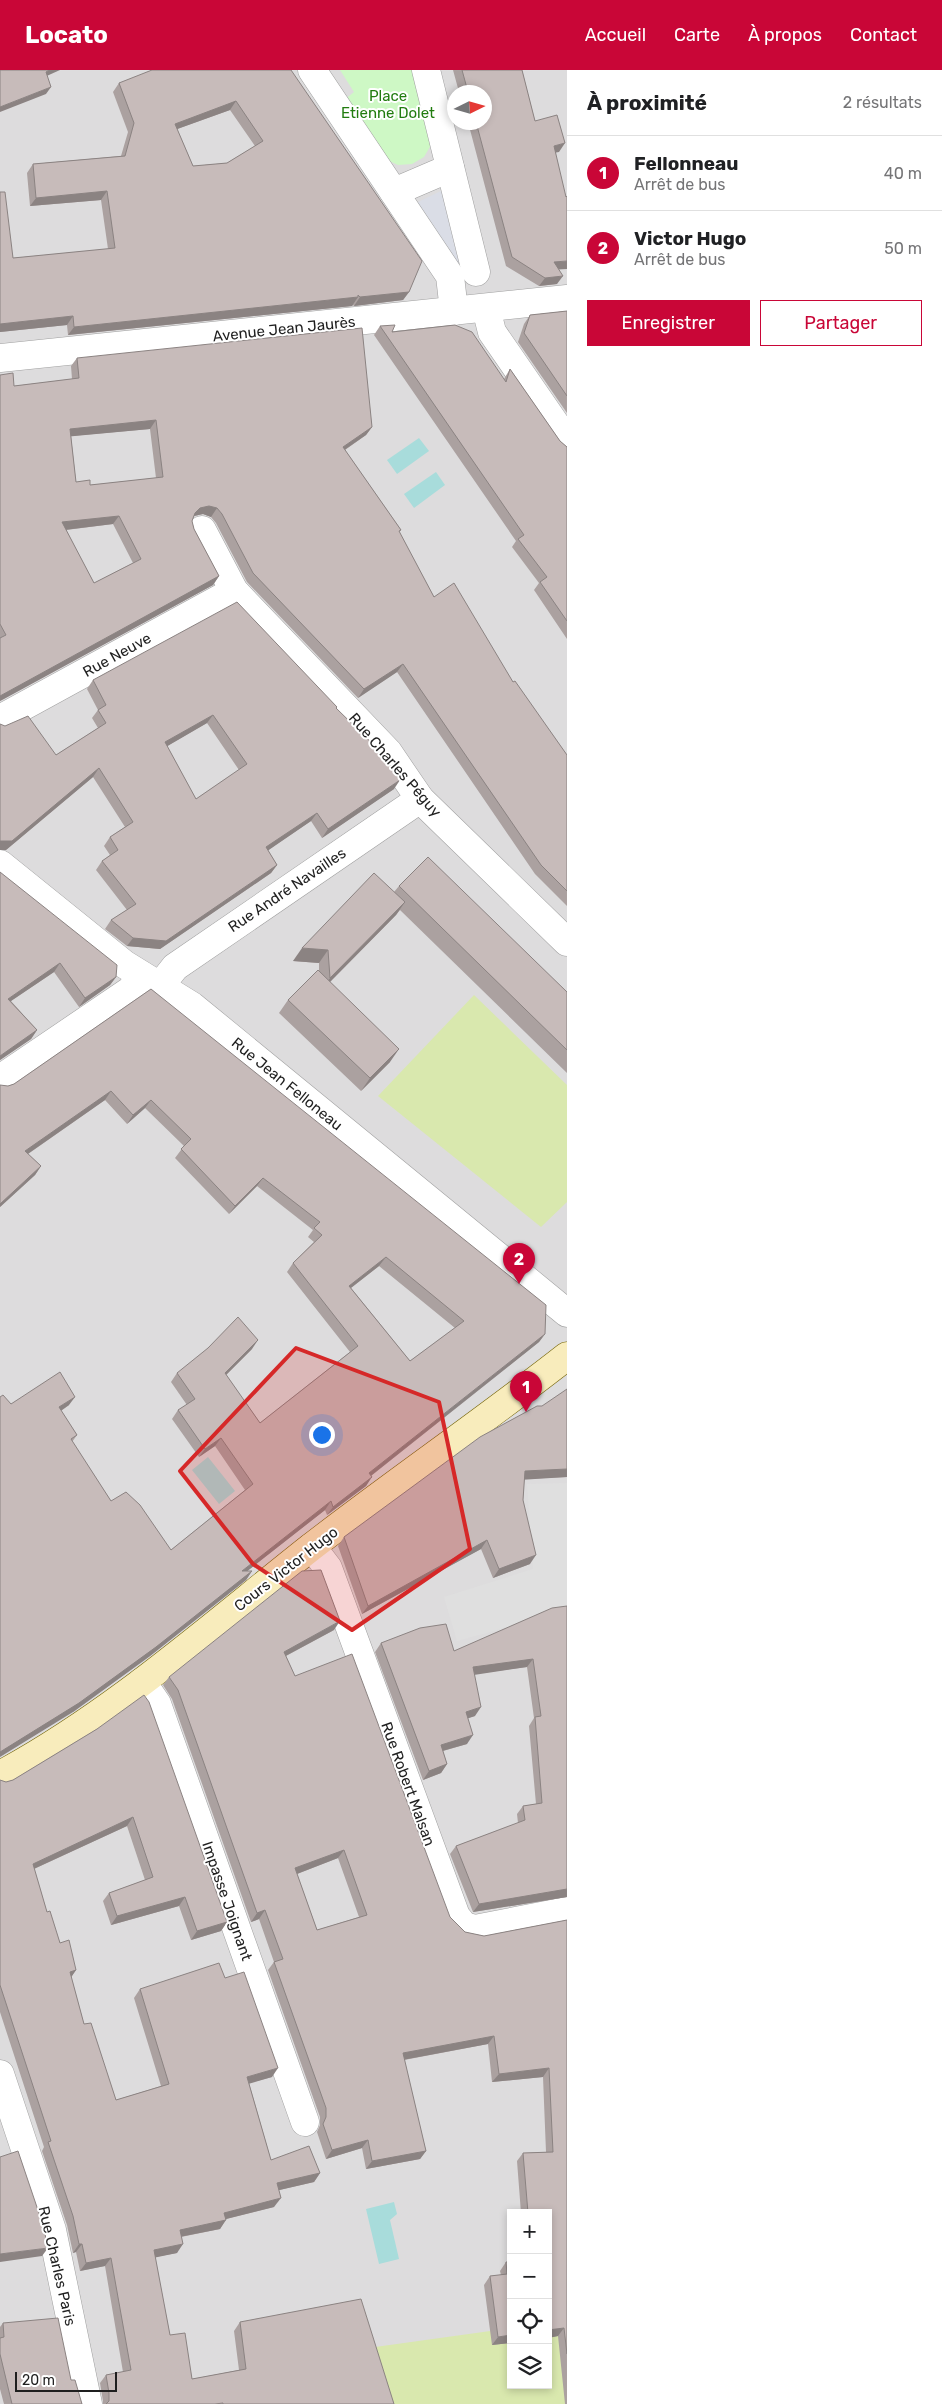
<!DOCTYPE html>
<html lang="fr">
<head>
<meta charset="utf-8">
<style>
	body { margin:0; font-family:Rubik,sans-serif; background:#f2f2f2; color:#202124 }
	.controls { position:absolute; right:15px; bottom:15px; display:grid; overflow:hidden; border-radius:0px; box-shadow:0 2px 8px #0003 }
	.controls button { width:45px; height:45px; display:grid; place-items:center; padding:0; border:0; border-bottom:1px solid #e0e0e0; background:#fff; color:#202124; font:25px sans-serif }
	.compass { position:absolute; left:447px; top:15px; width:45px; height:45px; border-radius:50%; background:#fff; box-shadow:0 2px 8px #0003; rotate:85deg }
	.scale { position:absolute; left:15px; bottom:12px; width:102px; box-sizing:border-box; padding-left:5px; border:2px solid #1f1f1f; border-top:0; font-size:14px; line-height:18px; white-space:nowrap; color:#1f1f1f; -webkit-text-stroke:4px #fff; paint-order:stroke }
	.you { position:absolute; left:321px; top:1364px; width:18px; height:18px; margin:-12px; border:4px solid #fff; border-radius:50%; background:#1a73e8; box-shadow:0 0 0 8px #1a73e833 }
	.badge { display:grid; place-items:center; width:32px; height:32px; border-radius:50%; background:#c90637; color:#fff; font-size:16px; font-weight:700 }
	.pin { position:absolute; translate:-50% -41px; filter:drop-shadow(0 1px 2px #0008) }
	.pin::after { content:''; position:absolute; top:26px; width:18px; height:15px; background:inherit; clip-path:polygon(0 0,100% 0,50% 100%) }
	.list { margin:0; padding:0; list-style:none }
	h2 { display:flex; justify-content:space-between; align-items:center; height:65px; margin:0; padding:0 20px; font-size:21px }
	h2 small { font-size:16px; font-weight:400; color:#757577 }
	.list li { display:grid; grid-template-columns:32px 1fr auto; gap:15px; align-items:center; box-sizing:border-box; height:75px; padding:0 20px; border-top:1px solid #e0e0e0 }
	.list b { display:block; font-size:19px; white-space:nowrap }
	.list p { margin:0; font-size:16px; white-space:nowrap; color:#757577 }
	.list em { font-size:16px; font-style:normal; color:#757577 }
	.actions { display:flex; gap:10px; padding:15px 20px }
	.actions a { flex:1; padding:11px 0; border:1px solid #c90637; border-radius:0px; text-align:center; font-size:18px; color:#c90637 }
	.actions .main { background:#c90637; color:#fff }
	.icon { flex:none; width:28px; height:28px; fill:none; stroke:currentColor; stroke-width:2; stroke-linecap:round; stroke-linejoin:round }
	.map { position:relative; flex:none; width:567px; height:2334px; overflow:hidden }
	header { display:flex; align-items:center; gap:30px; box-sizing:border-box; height:70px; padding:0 25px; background:#c90637; color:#fff }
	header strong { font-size:24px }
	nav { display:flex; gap:28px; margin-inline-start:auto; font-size:18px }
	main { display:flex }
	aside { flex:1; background:#fff }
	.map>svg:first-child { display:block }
	.residential { fill:#dddcdd; fill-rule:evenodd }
	.grass { fill:#d9e8ae }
	.park { fill:#cef8c5 }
	.parking { fill:#dfdfdf }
	.plaza { fill:#dadde6 }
	.water { fill:#a8dcdb }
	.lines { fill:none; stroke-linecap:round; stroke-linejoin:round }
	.street-casing { stroke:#a0a0a0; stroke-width:29 }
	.secondary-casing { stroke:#756508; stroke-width:29 }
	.street { stroke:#fff; stroke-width:28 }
	.secondary { stroke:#f8ecbc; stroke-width:28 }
	.wall { fill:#aba1a0; fill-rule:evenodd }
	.shaded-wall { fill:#8b8382 }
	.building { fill:#c7bbba; stroke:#8b8382; fill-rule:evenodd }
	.marked { fill:#d62828; fill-opacity:0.2; stroke:#d62828; stroke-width:4; stroke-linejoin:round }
	.labels { text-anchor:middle; stroke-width:4; stroke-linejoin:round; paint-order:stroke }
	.park-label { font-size:15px; fill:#217c0f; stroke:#fff }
	.street-label { font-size:15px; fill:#1f1f1f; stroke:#fff }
</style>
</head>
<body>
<header>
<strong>Locato</strong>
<nav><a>Accueil</a><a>Carte</a><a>À propos</a><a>Contact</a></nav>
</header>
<main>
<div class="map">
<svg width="567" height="2334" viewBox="0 0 567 2334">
	<rect width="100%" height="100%" fill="#f0eae6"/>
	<path class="residential" d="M 0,0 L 567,0 L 567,2334 L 0,2334 ZM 454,22 L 484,22 L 484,52 L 454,52 ZM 511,2143 L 548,2143 L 548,2315 L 511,2315 Z"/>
	<g class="grass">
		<polygon points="474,925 567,1015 567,1132 541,1157 378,1026"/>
		<polygon points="567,2250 567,2334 385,2334 368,2278 511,2258 511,2315 548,2315 548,2253"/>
	</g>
	<polygon class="park" points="340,0 414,0 431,75 424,87 412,94 398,95 387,90 344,30 354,22"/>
	<polygon class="parking" points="567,1413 567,1541 457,1571 444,1527 533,1499 527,1414"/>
	<polygon class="plaza" points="445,119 465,196 458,200 414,134"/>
	<g class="water">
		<polygon points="419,368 429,381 397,404 387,390"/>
		<polygon points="436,402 445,415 414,438 404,424"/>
		<polygon points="208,1387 235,1421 219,1434 192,1400"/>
		<polygon points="394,2132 397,2144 390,2150 399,2189 379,2194 366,2139"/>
	</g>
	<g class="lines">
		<defs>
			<g id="street">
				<polyline points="312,0 450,206 454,241"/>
				<polyline points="426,0 476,202"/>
				<polyline points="394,122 450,98"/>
				<polyline points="486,238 492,262 567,371"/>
				<polyline points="0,288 567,229"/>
				<polyline points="202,460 234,521 388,682 420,729 567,872"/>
				<polyline points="0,649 234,521"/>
				<polyline points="0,794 124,894 192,936 567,1243"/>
				<polyline points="160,916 175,897 420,729"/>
				<polyline points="0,1009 131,920 141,905"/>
				<polyline points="312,1477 328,1498 456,1846 464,1856 475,1859 567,1841"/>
				<polyline points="142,1612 157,1634 305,2052"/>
				<polyline points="0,2004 52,2160 88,2334"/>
			</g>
			<path id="secondary" d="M 0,1705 C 113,1644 210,1557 310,1478 C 395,1412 483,1352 567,1286"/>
		</defs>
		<use href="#street" class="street-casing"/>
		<use href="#secondary" class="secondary-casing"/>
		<use href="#street" class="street"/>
		<use href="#secondary" class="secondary"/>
	</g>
	<g class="wall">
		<path d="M 291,0 L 409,222 L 403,230 L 354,236 L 353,235 L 352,236 L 68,265 L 67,255 L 0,262 L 0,122 L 13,188 L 108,179 L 101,130 L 30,136 L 27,103 L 33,94 L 121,86 L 128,62 L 113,22 L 119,13 ZM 230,40 L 255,76 L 227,93 L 193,96 L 177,59 Z"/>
		<polygon points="453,0 522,0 535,51 559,82 556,82 559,199 557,214 539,216 506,196 468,52 484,52 484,22 459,22"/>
		<polygon points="567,241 567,343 518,272 524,254 530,245"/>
		<polygon points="380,256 392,262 504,309 510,299 560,371 567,377 567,569 534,520 539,513 512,477 516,471 374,265"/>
		<path d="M 77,288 L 372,357 L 366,365 L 345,380 L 401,460 L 399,462 L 434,527 L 513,612 L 567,685 L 567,836 L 535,804 L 397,602 L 358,628 L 247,512 L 216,453 L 211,447 L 203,444 L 194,446 L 192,451 L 194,459 L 219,506 L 213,515 L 0,631 L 0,305 L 14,316 L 72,309 L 71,296 ZM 150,359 L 156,408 L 90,415 L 76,412 L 71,366 ZM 113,454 L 133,493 L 94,513 L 66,460 Z"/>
		<path d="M 93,610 L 336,638 L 394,719 L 322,768 L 311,751 L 268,780 L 277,795 L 271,803 L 160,879 L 127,876 L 105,859 L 111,850 L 127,840 L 96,800 L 102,791 L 110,785 L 104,776 L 110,767 L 125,757 L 93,707 L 6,780 L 56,685 L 98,658 L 92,648 L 98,640 L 87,619 ZM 207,653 L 239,700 L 196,729 L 167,676 Z"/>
		<polygon points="0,802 116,907 110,915 79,937 54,902 11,931 37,960 31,969 0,990"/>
		<polygon points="399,816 567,922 567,1003 400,840 396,845 330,912 390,992 361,1021 279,943 288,930 319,901 319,893 293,891 394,822"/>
		<path d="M 151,919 L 545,1264 L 539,1272 L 371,1406 L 366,1416 L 327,1445 L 325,1440 L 247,1501 L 252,1501 L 246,1510 L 150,1586 L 73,1642 L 11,1334 L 69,1335 L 61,1341 L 77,1365 L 72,1372 L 111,1431 L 171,1480 L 245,1420 L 215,1376 L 199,1387 L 172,1349 L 178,1340 L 187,1335 L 171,1312 L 177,1303 L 252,1279 L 226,1305 L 260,1353 L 350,1282 L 287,1202 L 293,1193 L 314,1172 L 308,1167 L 313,1160 L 257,1116 L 229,1144 L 175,1088 L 184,1076 L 145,1038 L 127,1054 L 105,1030 L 28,1084 L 41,1096 L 35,1105 L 0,1137 L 8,1016 L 14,1014 ZM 379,1196 L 455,1258 L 410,1291 L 351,1218 Z"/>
		<polygon points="542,1336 567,1407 524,1409 523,1430 530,1494 493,1508 481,1479 362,1544 338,1476 344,1467"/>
		<polygon points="567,1536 567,1827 473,1842 450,1784 456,1776 518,1753 517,1744 523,1736 536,1734 529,1656 534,1648 527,1597 474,1604 475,1646 468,1648 467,1674 443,1681 447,1694 441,1703 423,1710 375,1582 381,1573 454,1581"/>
		<path d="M 334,1560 L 286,1586 L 295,1606 L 450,1847 L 465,1862 L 484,1866 L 567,1850 L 567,2334 L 565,2334 L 558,2266 L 548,2268 L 548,2143 L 521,2143 L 517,2091 L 523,2083 L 546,2082 L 543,2007 L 492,2012 L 488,1974 L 404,1990 L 426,2081 L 420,2089 L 366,2099 L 362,2078 L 326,2089 L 317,2062 L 320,2055 L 320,2047 L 268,1900 L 274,1892 L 259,1849 L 251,1852 L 172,1629 L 163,1615 L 169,1607 ZM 338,1788 L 359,1847 L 317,1860 L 297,1804 Z"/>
		<polygon points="97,1659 227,1852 221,1861 191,1870 179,1836 111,1855 103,1831 109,1823 145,1810 127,1756 34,1799 47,1842 60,1873 76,1900 71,1907 84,1954 116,2030 161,2016 134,1928 140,1919 225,1908 272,2007 249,2013 271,2090 320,2103 314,2112 279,2120 274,2137 226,2149 220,2159 181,2167 177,2183 155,2187 170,2265 192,2309 239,2300 234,2261 240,2252 394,2334 103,2334 103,2331 100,2313 106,2305 123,2302 105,2196 80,2201 76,2182 73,2183 67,2155 42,2081 44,2077 0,1942 0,1710 6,1712 13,1710"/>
		<polygon points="506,2192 511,2192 511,2273 492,2275 484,2215 490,2206 501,2205 500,2201"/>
		<polygon points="3,2253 71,2310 82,2334 4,2334 0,2319 0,2257"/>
	</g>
	<g class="shaded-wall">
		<polygon points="49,0 60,0 40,9 46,2"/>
		<polygon points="51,17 46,24 0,42 0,37"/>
		<polygon points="236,31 230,40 169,62 175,54"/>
		<polygon points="565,73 559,82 548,84 554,76"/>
		<polygon points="107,121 101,130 30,136 36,128"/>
		<polygon points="567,191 567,199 548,200 554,192"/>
		<polygon points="563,206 557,214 539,216 545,208"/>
		<polygon points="409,222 403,230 354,236 360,227"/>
		<polygon points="358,227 352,236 68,265 74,257"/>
		<polygon points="73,246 67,255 0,262 0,254"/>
		<polygon points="156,350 150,359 64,367 70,359"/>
		<polygon points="372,357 366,365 337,385 343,377"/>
		<polygon points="209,436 217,438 211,447 203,444 194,446 189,452 195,443 200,438"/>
		<polygon points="119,446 113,454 56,461 62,452"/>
		<polygon points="219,506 213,515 0,631 0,626"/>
		<polygon points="403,594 397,602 358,628 364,619"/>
		<polygon points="213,645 207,653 159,681 165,672"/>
		<polygon points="99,698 93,707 6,780 0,780 0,771"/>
		<polygon points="400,710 394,719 322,768 328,759"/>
		<polygon points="317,743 311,751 260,786 266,777"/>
		<polygon points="277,795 271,803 160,879 127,876 133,868"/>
		<polygon points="405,832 396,845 320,922 330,908"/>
		<polygon points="302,878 328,880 319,893 293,891"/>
		<polygon points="60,893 54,902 2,937 8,929"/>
		<polygon points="116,907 110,915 79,937 85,928"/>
		<polygon points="37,960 31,969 0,990 0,986"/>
		<polygon points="399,979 390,992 361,1021 370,1008"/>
		<polygon points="111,1021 105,1030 19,1090 25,1081"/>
		<polygon points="151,1030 145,1038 127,1054 133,1045"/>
		<polygon points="41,1096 35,1105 0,1137 0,1134"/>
		<polygon points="263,1108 257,1116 229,1144 235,1136"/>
		<polygon points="386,1187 379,1196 343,1224 349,1216"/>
		<polygon points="545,1264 539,1272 363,1412 369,1403"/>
		<polygon points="258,1270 252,1279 219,1312 225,1303"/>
		<polygon points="75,1327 69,1335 53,1346 59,1337"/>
		<polygon points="221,1368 215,1376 199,1387 205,1379"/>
		<polygon points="567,1399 567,1407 519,1410 525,1401"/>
		<polygon points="372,1407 366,1416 327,1445 333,1437"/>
		<polygon points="331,1431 325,1440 236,1510 242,1501"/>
		<polygon points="487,1470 481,1479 362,1544 368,1536"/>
		<polygon points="536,1485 530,1494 493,1508 499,1499"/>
		<polygon points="252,1501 246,1510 150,1586 73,1642 0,1687 0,1682"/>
		<polygon points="340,1551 334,1560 278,1590 284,1582"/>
		<polygon points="533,1589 527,1597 467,1606 473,1597"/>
		<polygon points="481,1637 475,1646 460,1651 466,1642"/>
		<polygon points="473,1665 467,1674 435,1683 441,1675"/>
		<polygon points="447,1694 441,1703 423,1710 429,1701"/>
		<polygon points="133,1747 127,1756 27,1802 33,1794"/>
		<polygon points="344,1780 338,1788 289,1807 295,1798"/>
		<polygon points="567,1819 567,1827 473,1842 479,1834"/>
		<polygon points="185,1827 179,1836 111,1855 117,1846"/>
		<polygon points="265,1840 259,1849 251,1852 257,1843"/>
		<polygon points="227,1852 221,1861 191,1870 197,1861"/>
		<polygon points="76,1900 70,1909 70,1902"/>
		<polygon points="494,1966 488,1974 397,1991 403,1983"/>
		<polygon points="278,1998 272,2007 241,2016 247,2007"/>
		<polygon points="549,1998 543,2007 492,2012 499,2004"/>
		<polygon points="368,2070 362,2078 326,2089 332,2080"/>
		<polygon points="426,2081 420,2089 366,2099 372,2091"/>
		<polygon points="320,2103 314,2112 271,2122 277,2113"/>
		<polygon points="281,2128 274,2137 218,2151 224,2143"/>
		<polygon points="226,2150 220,2159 174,2168 180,2160"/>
		<polygon points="79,2174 82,2174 76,2182 73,2183"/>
		<polygon points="183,2174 177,2183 148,2189 154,2180"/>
		<polygon points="48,2178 42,2186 0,2192 0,2184"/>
		<polygon points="111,2188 105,2196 80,2201 86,2193"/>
		<polygon points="564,2258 558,2266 548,2268 548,2260"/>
		<polygon points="511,2265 511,2273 492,2275 498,2267"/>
	</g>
	<g class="building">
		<polygon points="0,0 49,0 46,2 51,17 0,37"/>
		<path d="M 152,0 L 291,0 L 422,191 L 409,222 L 360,227 L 358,225 L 358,227 L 74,257 L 73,246 L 0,254 L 0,122 L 5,122 L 13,188 L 115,178 L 107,121 L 36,128 L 33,94 L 125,86 L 134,53 L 119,13 ZM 236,31 L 263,71 L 227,93 L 193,96 L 175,54 Z"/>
		<polygon points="462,0 522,0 535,51 557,45 565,73 554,76 566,127 567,126 567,191 554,192 563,206 545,208 512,187 476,52 484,52 484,22 468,22"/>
		<polygon points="567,241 567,326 524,263 530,245"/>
		<polygon points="395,255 392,262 455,255 472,262 506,312 510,299 560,371 567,377 567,551 540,512 547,507 518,469 524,465 380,256"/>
		<path d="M 362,258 L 372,357 L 343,377 L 401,460 L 399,461 L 434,527 L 454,513 L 513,612 L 515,611 L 567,685 L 567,821 L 541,795 L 403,594 L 364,619 L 253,503 L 222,444 L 217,438 L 209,436 L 200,438 L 195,443 L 192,451 L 194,459 L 219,506 L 0,626 L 0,568 L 6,565 L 0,554 L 0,305 L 13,303 L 14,316 L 79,308 L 77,288 ZM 156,350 L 163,407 L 90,415 L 90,410 L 76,412 L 70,359 ZM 119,446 L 141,489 L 94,513 L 62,452 Z"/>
		<path d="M 237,532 L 337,637 L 336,638 L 382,683 L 400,710 L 328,759 L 317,743 L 266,777 L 277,795 L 166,871 L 133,868 L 111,850 L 136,834 L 102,791 L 118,780 L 110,767 L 133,752 L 99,698 L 12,771 L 0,771 L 0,654 L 5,656 L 28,646 L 56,685 L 106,653 L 98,640 L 106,635 L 93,610 ZM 213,645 L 247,694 L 196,729 L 165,672 Z"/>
		<polygon points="428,787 567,922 567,980 399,816"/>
		<polygon points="0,802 117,895 116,907 85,928 60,893 8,929 37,960 0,986"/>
		<polygon points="374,803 405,832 330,908 328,880 302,878"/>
		<polygon points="318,900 399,979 370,1008 288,930"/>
		<path d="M 151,919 L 546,1235 L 545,1264 L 369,1403 L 372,1407 L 333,1437 L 331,1431 L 242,1501 L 252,1501 L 156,1577 L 79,1633 L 0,1682 L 0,1327 L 3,1325 L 11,1334 L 60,1302 L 75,1327 L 59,1337 L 77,1365 L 71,1369 L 111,1431 L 126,1422 L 140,1435 L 171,1480 L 253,1414 L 221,1368 L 205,1379 L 178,1340 L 195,1329 L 177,1303 L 208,1278 L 238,1247 L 258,1270 L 225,1303 L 260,1353 L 358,1276 L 293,1193 L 322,1165 L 314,1158 L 320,1152 L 263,1108 L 235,1136 L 181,1079 L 191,1069 L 151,1030 L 133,1045 L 111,1021 L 25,1081 L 41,1096 L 0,1134 L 0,1015 L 8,1016 L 14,1014 ZM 386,1187 L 464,1251 L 410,1291 L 349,1216 Z"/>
		<polygon points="567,1319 567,1399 525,1401 523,1430 536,1485 499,1499 487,1470 368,1536 344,1467 480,1367 537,1336 542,1336"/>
		<path d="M 321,1500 L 340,1551 L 284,1582 L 295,1606 L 352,1584 L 450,1847 L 465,1862 L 484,1866 L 567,1850 L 567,2284 L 564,2258 L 548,2260 L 548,2143 L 528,2143 L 523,2083 L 553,2082 L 549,1998 L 499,2004 L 494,1966 L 403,1983 L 426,2081 L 372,2091 L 368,2070 L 332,2080 L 323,2054 L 326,2047 L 326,2038 L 274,1892 L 283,1889 L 265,1840 L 257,1843 L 178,1620 L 169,1607 L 302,1501 ZM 344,1780 L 367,1845 L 317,1860 L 295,1798 Z"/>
		<polygon points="567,1536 567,1819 479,1834 456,1776 525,1750 523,1736 542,1733 535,1647 541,1646 533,1589 473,1597 481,1637 466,1642 473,1665 441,1675 447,1694 429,1701 381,1573 420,1558 446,1554 454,1581 552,1538"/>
		<polygon points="144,1625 149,1632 227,1852 197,1861 185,1827 117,1846 109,1823 153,1807 133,1747 33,1794 47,1842 50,1841 60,1873 69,1870 76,1900 70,1902 84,1954 91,1953 116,2030 169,2014 140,1919 219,1893 225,1908 244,1902 278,1998 247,2007 271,2090 309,2076 320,2103 277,2113 281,2128 224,2143 226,2150 180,2160 183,2174 154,2180 170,2265 185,2263 192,2309 246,2299 240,2252 361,2229 394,2334 223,2334 223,2333 215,2334 106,2334 109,2331 109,2323 106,2305 131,2300 111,2188 86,2193 82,2174 79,2174 73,2146 48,2072 51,2071 0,1915 0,1710 6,1712 13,1710 97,1659"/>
		<polygon points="18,2081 43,2155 48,2178 0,2184 0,2087"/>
		<polygon points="506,2192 511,2192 511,2265 498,2267 490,2206 507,2204"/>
		<polygon points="58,2248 71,2310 75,2310 82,2334 12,2334 0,2284 0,2268 4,2267 3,2253"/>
	</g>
	<path class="marked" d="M 296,1278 L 439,1332 L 470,1479 L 352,1560 L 253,1494 L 180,1401 Z"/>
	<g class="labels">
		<g class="park-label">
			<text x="388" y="31">Place<tspan x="388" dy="17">Etienne Dolet</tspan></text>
		</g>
		<g class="street-label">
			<text transform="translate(284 259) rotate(-6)" y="5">Avenue Jean Jaurès</text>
			<text transform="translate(117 585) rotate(-29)" y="5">Rue Neuve</text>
			<text transform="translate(395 695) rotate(49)" y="5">Rue Charles Péguy</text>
			<text transform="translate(287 820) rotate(-34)" y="5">Rue André Navailles</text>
			<text transform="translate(287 1014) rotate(39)" y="5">Rue Jean Felloneau</text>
			<text transform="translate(286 1499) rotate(-38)" y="5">Cours Victor Hugo</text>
			<text transform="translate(408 1714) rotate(70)" y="5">Rue Robert Malsan</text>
			<text transform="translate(227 1831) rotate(71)" y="5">Impasse Joignant</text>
			<text transform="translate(57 2196) rotate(77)" y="5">Rue Charles Paris</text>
		</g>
	</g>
</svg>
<div class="controls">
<button>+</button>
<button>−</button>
<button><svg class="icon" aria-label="locate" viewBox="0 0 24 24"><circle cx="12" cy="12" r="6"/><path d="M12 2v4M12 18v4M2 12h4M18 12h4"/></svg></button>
<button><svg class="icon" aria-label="layers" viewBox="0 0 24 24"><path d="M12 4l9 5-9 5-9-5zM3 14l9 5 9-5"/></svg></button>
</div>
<svg class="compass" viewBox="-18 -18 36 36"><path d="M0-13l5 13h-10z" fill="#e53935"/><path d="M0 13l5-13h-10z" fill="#757577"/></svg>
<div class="scale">20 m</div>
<div class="you"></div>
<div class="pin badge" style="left:526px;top:1342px">1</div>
<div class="pin badge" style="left:519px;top:1214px">2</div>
</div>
<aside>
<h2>À proximité<small>2 résultats</small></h2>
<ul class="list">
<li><span class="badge">1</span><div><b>Fellonneau</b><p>Arrêt de bus</p></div><em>40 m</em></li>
<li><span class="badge">2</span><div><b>Victor Hugo</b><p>Arrêt de bus</p></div><em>50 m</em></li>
</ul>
<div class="actions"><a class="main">Enregistrer</a><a>Partager</a></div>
</aside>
</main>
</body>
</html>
